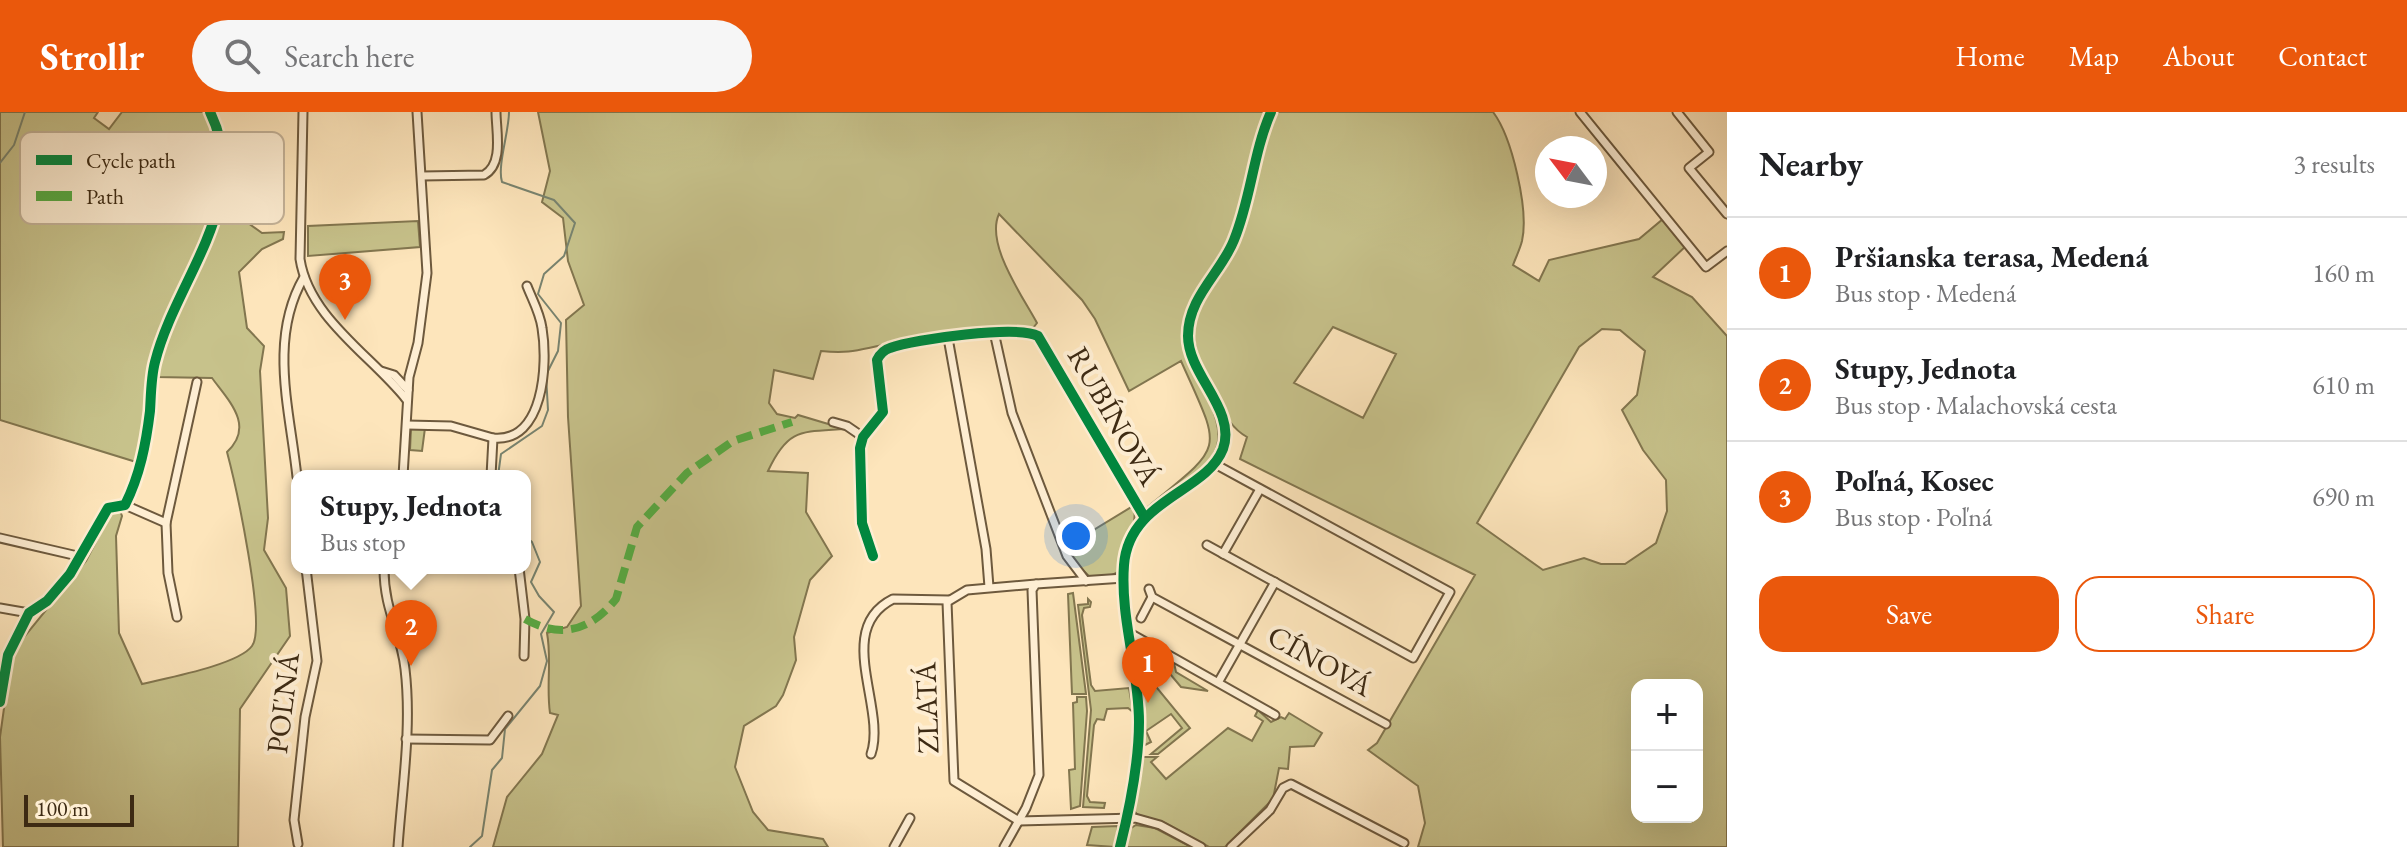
<!DOCTYPE html>
<html lang="en">
<head>
<meta charset="utf-8">
<style>
	body { margin:0; font-family:"EB Garamond",serif; background:#f6f6f6; color:#202124 }
	.controls { position:absolute; right:24px; bottom:24px; display:grid; overflow:hidden; border-radius:16px; box-shadow:0 8px 32px #0002 }
	.controls button { width:72px; height:72px; display:grid; place-items:center; padding:0; border:0; border-bottom:2px solid #e0e0e0; background:#fff; color:#202124; font:40px sans-serif }
	.compass { position:absolute; left:1535px; top:24px; width:72px; height:72px; border-radius:50%; background:#fff; box-shadow:0 8px 32px #0002; rotate:302deg }
	.scale { position:absolute; left:24px; bottom:20px; width:110px; box-sizing:border-box; padding-left:8px; border:4px solid #3d2a13; border-top:0; font-size:22px; line-height:28px; white-space:nowrap; color:#3d2a13; -webkit-text-stroke:6px #feeed3; paint-order:stroke }
	.you { position:absolute; left:1076px; top:424px; width:28px; height:28px; margin:-20px; border:6px solid #fff; border-radius:50%; background:#1a73e8; box-shadow:0 0 0 12px #1a73e833 }
	.badge { display:grid; place-items:center; width:52px; height:52px; border-radius:50%; background:#ea580c; color:#fff; font-size:26px; font-weight:700 }
	.pin { position:absolute; translate:-50% -66px; filter:drop-shadow(0 2px 4px #0008) }
	.pin::after { content:''; position:absolute; top:42px; width:28px; height:24px; background:inherit; clip-path:polygon(0 0,100% 0,50% 100%) }
	.popup { position:absolute; left:291px; top:358px; width:240px; height:104px; box-sizing:border-box; display:grid; place-content:center; border-radius:16px; background:#fff; filter:drop-shadow(0 2px 6px #0005); font-size:26px; white-space:nowrap; color:#757577 }
	.popup b { font-size:30px; color:#202124 }
	.popup::after { content:''; position:absolute; left:50%; top:100%; margin-left:-16px; border:16px solid transparent; border-top-color:#fff }
	.list { margin:0; padding:0; list-style:none }
	h2 { display:flex; justify-content:space-between; align-items:center; height:104px; margin:0; padding:0 32px; font-size:34px }
	h2 small { font-size:26px; font-weight:400; color:#757577 }
	.list li { display:grid; grid-template-columns:52px 1fr auto; gap:24px; align-items:center; box-sizing:border-box; height:112px; padding:0 32px; border-top:2px solid #e0e0e0 }
	.list b { display:block; font-size:30px; white-space:nowrap }
	.list p { margin:0; font-size:26px; white-space:nowrap; color:#757577 }
	.list em { font-size:26px; font-style:normal; color:#757577 }
	.actions { display:flex; gap:16px; padding:24px 32px }
	.actions a { flex:1; padding:18px 0; border:2px solid #ea580c; border-radius:24px; text-align:center; font-size:28px; color:#ea580c }
	.actions .main { background:#ea580c; color:#fff }
	.icon { flex:none; width:44px; height:44px; fill:none; stroke:currentColor; stroke-width:2; stroke-linecap:round; stroke-linejoin:round }
	.map { position:relative; flex:none; width:1727px; height:735px; overflow:hidden }
	header { display:flex; align-items:center; gap:48px; box-sizing:border-box; height:112px; padding:0 40px; background:#ea580c; color:#fff }
	header strong { font-size:38px }
	nav { display:flex; gap:44px; margin-inline-start:auto; font-size:28px }
	.search { width:560px; height:72px; background:#f6f6f6; display:flex; align-items:center; gap:20px; box-sizing:border-box; padding:0 28px; border-radius:44px; color:#757577; font-size:30px }
	main { display:flex }
	aside { flex:1; background:#fff }
	.map>svg:first-child { display:block }
	.green { fill:#c7c28b; stroke:#82764f; stroke-width:2; fill-rule:evenodd }
	.lines { fill:none; stroke-linecap:round; stroke-linejoin:round }
	.stream { stroke:#78836f; stroke-width:2 }
	.minor-casing { stroke:#6d593d; stroke-width:11 }
	.minor { stroke:#feeed3; stroke-width:7 }
	.quiet { stroke:#55ab42; stroke-width:8; stroke-dasharray:16 8; stroke-linecap:butt }
	.cycleway-casing { stroke:#feeed3; stroke-width:15 }
	.cycleway { stroke:#00873e; stroke-width:10 }
	.labels { text-anchor:middle; stroke-width:8; stroke-linejoin:round; paint-order:stroke }
	.street-label { font-size:30px; fill:#3d2a13; stroke:#feeed3 }
	.key { fill:#feeed3; stroke:#c4b399; stroke-width:2 }
	.key-label { font-size:22px; fill:#3d2a13 }
</style>
</head>
<body>
<header>
<strong>Strollr</strong>
<div class="search"><svg class="icon" aria-label="search" viewBox="0 0 24 24"><circle cx="10" cy="10" r="6"/><path d="M15 15l6 6"/></svg>Search here</div>
<nav><a>Home</a><a>Map</a><a>About</a><a>Contact</a></nav>
</header>
<main>
<div class="map">
<svg width="1727" height="735" viewBox="0 0 1727 735">
	<rect width="100%" height="100%" fill="#fde5bb"/>
	<filter id="stains"><feTurbulence type="fractalNoise" baseFrequency=".0025" numOctaves="4"/><feColorMatrix values="0 0 0 0 .2 0 0 0 0 .09 0 0 0 0 .02 0 0 0 .5 -.17"/></filter>
	<radialGradient id="worn" r=".72"><stop offset=".6" stop-color="#630" stop-opacity="0"/><stop offset="1" stop-color="#630" stop-opacity=".3"/></radialGradient>
	<g class="green">
		<path d="M 0,0 L 98,0 L 94,6 L 109,17 L 122,0 L 205,0 C 241,80 191,156 158,230 C 137,251 154,345 123,386 L 136,350 L 0,308 Z"/>
		<path d="M 538,0 L 1493,0 C 1512,25 1529,98 1522,129 C 1520,137 1516,145 1513,153 L 1539,169 L 1549,148 L 1639,127 L 1663,107 L 1686,134 L 1653,165 L 1692,185 L 1727,224 L 1727,735 L 1418,735 L 1425,711 L 1418,674 L 1368,638 L 1377,631 L 1475,463 L 1240,347 L 1247,325 C 1229,315 1223,298 1214,281 C 1163,184 1222,194 1243,116 L 1235,114 C 1219,151 1186,181 1184,223 C 1183,240 1192,255 1199,269 C 1241,345 1210,348 1153,394 L 1149,394 C 1226,331 1222,341 1181,249 L 1129,279 L 1095,207 L 1082,188 L 999,102 C 985,132 1023,185 1037,211 L 1033,216 C 987,211 935,223 889,232 C 860,237 853,242 821,239 L 813,267 L 774,258 L 769,291 L 777,302 L 795,306 L 798,303 L 845,317 C 801,320 788,316 768,359 L 808,361 L 806,400 L 832,444 L 810,468 L 794,525 L 796,548 L 783,583 L 776,594 L 744,614 L 735,655 L 753,700 L 768,718 L 823,727 L 828,735 L 493,735 L 507,685 L 542,642 L 558,603 L 550,601 C 546,574 552,548 547,521 L 567,515 L 581,494 L 568,305 L 566,208 L 584,193 L 568,149 L 563,106 L 542,90 L 550,59 ZM 1333,215 L 1396,242 L 1363,306 L 1294,271 ZM 1602,217 L 1620,218 L 1645,239 L 1637,283 L 1622,298 L 1643,338 L 1666,368 L 1667,399 L 1656,431 L 1625,452 L 1601,452 L 1584,446 L 1543,458 L 1477,411 L 1579,235 ZM 1637,573 L 1697,573 L 1697,705 L 1637,705 Z"/>
		<path d="M 226,79 L 230,98 L 262,121 L 284,120 L 283,127 L 262,137 L 239,160 L 247,216 L 264,234 L 260,259 L 268,406 L 264,438 L 286,476 L 290,524 L 240,597 L 238,735 L 3,735 L 0,625 L 11,546 L 20,530 L 86,449 L 112,399 L 119,396 L 122,404 L 116,424 L 119,521 L 142,572 C 166,566 238,553 252,534 C 267,514 235,370 227,340 C 255,314 229,289 212,266 L 156,265 L 158,248 L 217,117 Z"/>
		<polygon points="418,109 420,135 308,144 308,114"/>
		<polygon points="425,316 422,339 410,338 411,317"/>
		<path d="M 1133,394 C 1140,411 1122,435 1121,458 L 1112,463 L 1090,465 L 1075,451 L 1071,442 L 1077,439 L 1074,430 Z"/>
		<polygon points="1073,481 1086,582 1072,582 1068,482"/>
		<polygon points="1088,487 1091,490 1090,495 1084,496 1082,503 1091,573 1095,579 1129,576 1133,600 1128,596 1107,597 1104,608 1097,607 1094,613 1087,684 1090,690 1105,691 1104,696 1083,695 1091,598 1078,493 1088,492"/>
		<polygon points="1142,534 1165,546 1149,549 1149,571 1153,571 1190,616 1158,642 1151,642 1182,616 1171,602 1146,619 1151,630 1143,634 1145,595 1135,538"/>
		<polygon points="1167,548 1174,551 1176,560 1208,579 1181,575 1160,550"/>
		<polygon points="1077,585 1086,585 1087,599 1080,694 1071,697 1069,658 1075,657 1073,591 1077,590"/>
		<polygon points="1258,598 1271,610 1281,605 1285,607 1289,601 1322,621 1314,634 1290,635 1288,657 1279,656 1273,687 1225,735 1209,735 1163,710 1138,703 1132,697 1142,645 1157,645 1151,650 1166,667 1228,616 1252,629 1263,609 1255,604"/>
		<polygon points="1136,713 1155,716 1191,735 1124,735 1128,718"/>
		<polygon points="1118,714 1115,735 1087,733 1092,715"/>
	</g>
	<g class="lines">
		<g class="stream">
			<polyline points="0,51 14,33 25,0"/>
			<path d="M 498,364 L 501,342 L 542,314 L 548,298 L 546,263 L 558,239 L 561,211 L 538,182 L 544,162 L 564,144 L 575,111 L 554,88 L 502,70 C 497,54 509,20 509,0"/>
			<polyline points="470,735 482,724 492,658 502,646 505,617 540,574 547,549 541,522 554,500 539,484 531,470 540,450 532,430 525,424"/>
		</g>
		<defs>
			<g id="minor">
				<path d="M 303,0 L 300,147 C 309,206 372,244 406,287"/>
				<polyline points="1580,0 1706,155 1727,139"/>
				<polyline points="1677,0 1709,40 1689,56 1727,102"/>
				<path d="M 422,64 L 484,63 C 504,52 496,19 496,0"/>
				<polyline points="994,220 1012,301 1067,444 1086,469"/>
				<polyline points="948,226 986,437 989,475"/>
				<polyline points="381,259 394,263 408,278"/>
				<polyline points="833,310 847,314 863,325"/>
				<polyline points="407,313 451,314 493,326"/>
				<polyline points="403,364 409,265 418,231 427,161 417,0"/>
				<path d="M 491,364 L 493,326 C 544,331 548,252 542,216 C 540,201 532,187 527,174"/>
				<path d="M 297,365 C 290,298 268,227 304,165"/>
				<polyline points="125,393 166,411"/>
				<polyline points="0,426 82,445"/>
				<polyline points="1207,433 1413,546 1450,480 1213,351"/>
				<polyline points="1223,442 1260,377"/>
				<path d="M 873,444 L 862,411 L 860,336 L 863,325 L 883,300 L 877,248 C 880,242 883,238 890,236 C 915,227 1017,213 1038,224 L 1145,406"/>
				<path d="M 384,456 C 384,500 401,519 405,557 C 412,616 402,677 398,735"/>
				<polyline points="519,456 525,507 524,544"/>
				<polyline points="1149,477 1152,485 1386,612"/>
				<polyline points="0,496 29,501"/>
				<polyline points="177,505 168,461 166,411 197,270"/>
				<polyline points="1141,506 1152,485"/>
				<polyline points="1128,520 1275,603"/>
				<polyline points="1219,569 1275,470"/>
				<path d="M 0,590 L 8,543 L 29,501 L 47,489 L 70,462 L 108,396 L 125,393 C 140,363 146,332 150,299 C 151,283 151,265 155,250 C 176,166 254,90 210,0"/>
				<polyline points="406,627 490,628 508,604"/>
				<path d="M 871,642 C 887,596 833,517 893,487 L 949,488"/>
				<polyline points="1019,709 954,669 947,490 967,478 1036,472"/>
				<polyline points="1019,709 1135,706 1160,713 1201,735"/>
				<polyline points="298,732 294,708 305,605 317,549 306,456"/>
				<polyline points="894,735 910,706"/>
				<polyline points="1004,735 1026,696 1039,663 1032,478 1036,472 1124,466"/>
				<path d="M 1120,735 C 1130,695 1139,651 1139,610 C 1139,557 1120,506 1124,453 C 1129,387 1206,381 1223,337 C 1237,298 1188,263 1188,224 C 1188,185 1221,161 1234,128 C 1251,87 1253,41 1271,0"/>
				<polyline points="1231,735 1270,698 1283,676 1291,672 1404,731"/>
			</g>
		</defs>
		<use href="#minor" class="minor-casing"/>
		<use href="#minor" class="minor"/>
		<path class="quiet" d="M 525,507 C 561,527 590,519 616,487 L 637,415 L 687,361 L 733,329 L 792,310"/>
		<defs>
			<g id="cycleway">
				<path d="M 873,444 L 862,411 L 860,336 L 863,325 L 883,300 L 877,248 C 880,242 883,238 890,236 C 915,227 1017,213 1038,224 L 1145,406"/>
				<path d="M 0,590 L 8,543 L 29,501 L 47,489 L 70,462 L 108,396 L 125,393 C 140,363 146,332 150,299 C 151,283 151,265 155,250 C 176,166 254,90 210,0"/>
				<path d="M 1120,735 C 1130,695 1139,651 1139,610 C 1139,557 1120,506 1124,453 C 1129,387 1206,381 1223,337 C 1237,298 1188,263 1188,224 C 1188,185 1221,161 1234,128 C 1251,87 1253,41 1271,0"/>
			</g>
		</defs>
		<use href="#cycleway" class="cycleway-casing"/>
		<use href="#cycleway" class="cycleway"/>
	</g>
	<g class="labels">
		<g class="street-label">
			<text transform="translate(1114 304) rotate(60)" y="10">RUBÍNOVÁ</text>
			<text transform="translate(1320 549) rotate(29)" y="10">CÍNOVÁ</text>
			<text transform="translate(283 591) rotate(-83)" y="10">POĽNÁ</text>
			<text transform="translate(927 596) rotate(-92)" y="10">ZLATÁ</text>
		</g>
	</g>
	<rect x="20" y="20" width="264" height="92" rx="12" class="key"/>
	<rect x="36" y="43" width="36" height="10" fill="#00873e"/>
	<rect x="36" y="79" width="36" height="10" fill="#55ab42"/>
	<g class="key-label">
		<text x="86" y="56">Cycle path</text>
		<text x="86" y="92">Path</text>
	</g>
	<rect width="100%" height="100%" filter="url(#stains)"/>
	<rect width="100%" height="100%" fill="url(#worn)"/>
</svg>
<div class="controls">
<button>+</button>
<button>−</button>
</div>
<svg class="compass" viewBox="-18 -18 36 36"><path d="M0-13l5 13h-10z" fill="#e53935"/><path d="M0 13l5-13h-10z" fill="#757577"/></svg>
<div class="scale">100 m</div>
<div class="you"></div>
<div class="pin badge" style="left:1148px;top:591px">1</div>
<div class="pin badge" style="left:411px;top:554px">2</div>
<div class="popup"><b>Stupy, Jednota</b>Bus stop</div>
<div class="pin badge" style="left:345px;top:208px">3</div>
</div>
<aside>
<h2>Nearby<small>3 results</small></h2>
<ul class="list">
<li><span class="badge">1</span><div><b>Pršianska terasa, Medená</b><p>Bus stop · Medená</p></div><em>160 m</em></li>
<li><span class="badge">2</span><div><b>Stupy, Jednota</b><p>Bus stop · Malachovská cesta</p></div><em>610 m</em></li>
<li><span class="badge">3</span><div><b>Poľná, Kosec</b><p>Bus stop · Poľná</p></div><em>690 m</em></li>
</ul>
<div class="actions"><a class="main">Save</a><a>Share</a></div>
</aside>
</main>
</body>
</html>
